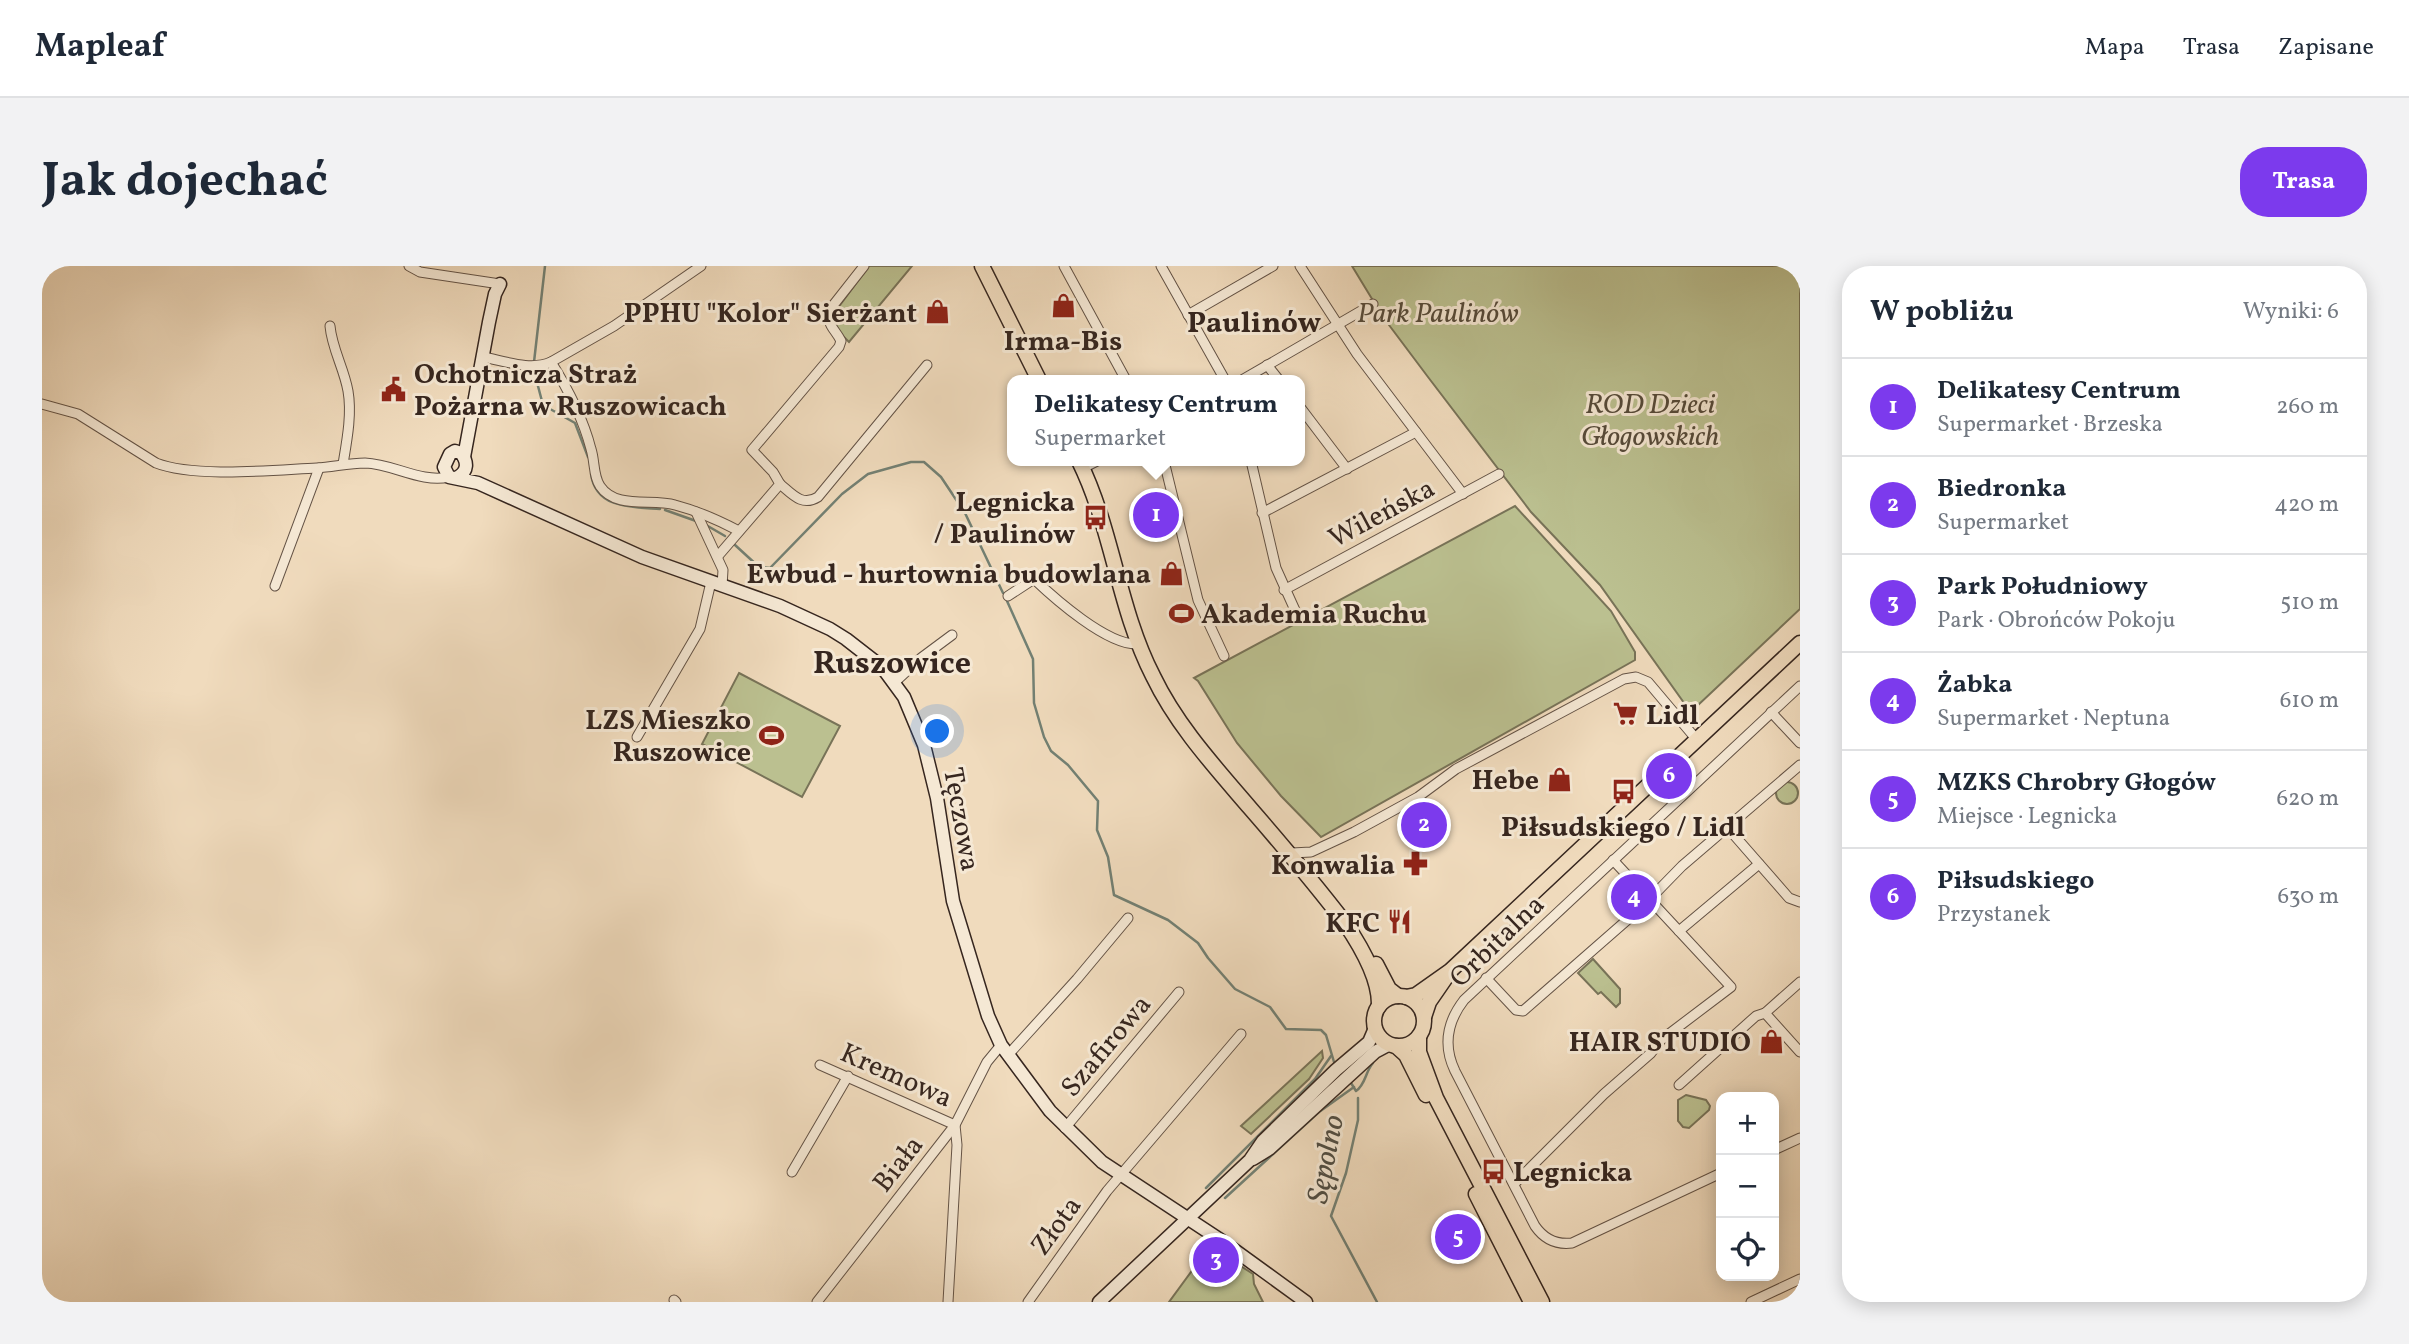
<!DOCTYPE html>
<html lang="pl">
<head>
<meta charset="utf-8">
<style>
	body { margin:0; font-family:Vollkorn,serif; background:#f2f2f3; color:#1f2937 }
	.controls { position:absolute; right:21px; bottom:21px; display:grid; overflow:hidden; border-radius:14px; box-shadow:0 4px 18px #0003 }
	.controls button { width:63px; height:63px; display:grid; place-items:center; padding:0; border:0; border-bottom:2px solid #e0e1e3; background:#fff; color:#1f2937; font:35px sans-serif }
	.you { position:absolute; left:896px; top:466px; width:24px; height:24px; margin:-18px; border:5px solid #fff; border-radius:50%; background:#1a73e8; box-shadow:0 0 0 10px #1a73e833 }
	.badge { display:grid; place-items:center; width:46px; height:46px; border-radius:50%; background:#7c3aed; color:#fff; font-size:23px; font-weight:700 }
	.pin { position:absolute; translate:-50% -50%; border:4px solid #fff; box-shadow:0 2px 7px #0006 }
	.popup { position:absolute; left:965px; top:109px; width:298px; height:91px; box-sizing:border-box; display:grid; place-content:center; border-radius:14px; background:#fff; filter:drop-shadow(0 2px 5px #0005); font-size:23px; white-space:nowrap; color:#747a83 }
	.popup b { font-size:26px; color:#1f2937 }
	.popup::after { content:''; position:absolute; left:50%; top:100%; margin-left:-14px; border:14px solid transparent; border-top-color:#fff }
	.list { margin:0; padding:0; list-style:none }
	h2 { display:flex; justify-content:space-between; align-items:center; height:91px; margin:0; padding:0 28px; font-size:30px }
	h2 small { font-size:23px; font-weight:400; color:#747a83 }
	.list li { display:grid; grid-template-columns:46px 1fr auto; gap:21px; align-items:center; box-sizing:border-box; height:98px; padding:0 28px; border-top:2px solid #e0e1e3 }
	.list b { display:block; font-size:26px; white-space:nowrap }
	.list p { margin:0; font-size:23px; white-space:nowrap; color:#747a83 }
	.list em { font-size:23px; font-style:normal; color:#747a83 }
	.icon { flex:none; width:38px; height:38px; fill:none; stroke:currentColor; stroke-width:2; stroke-linecap:round; stroke-linejoin:round }
	.map { position:relative; flex:none; width:1758px; height:1036px; overflow:hidden; border-radius:28px }
	header { display:flex; align-items:center; gap:42px; box-sizing:border-box; height:98px; padding:0 35px; background:#fff; border-bottom:2px solid #e0e1e3 }
	header strong { font-size:33px }
	nav { display:flex; gap:38px; margin-inline-start:auto; font-size:24px }
	.intro { display:flex; align-items:center; justify-content:space-between; box-sizing:border-box; height:168px; padding:0 42px }
	h1 { margin:0; font-size:49px }
	.button { padding:18px 32px; border-radius:28px; background:#7c3aed; color:#fff; font-size:24px; font-weight:700 }
	main { display:flex; gap:42px; padding:0 42px }
	aside { flex:1; background:#fff; border-radius:28px; box-shadow:0 4px 18px #0003 }
	.map>svg:first-child { display:block }
	.green { fill:#bbc090; stroke:#787358; stroke-width:2 }
	.lines { fill:none; stroke-linecap:round; stroke-linejoin:round }
	.stream { stroke:#738073; stroke-width:2.5 }
	.street-casing { stroke:#645346; stroke-width:11 }
	.secondary-casing { stroke:#36261f; stroke-width:15 }
	.primary-casing { stroke:#36261f; stroke-width:17 }
	.street { stroke:#f5e8d4; stroke-width:9 }
	.secondary { stroke:#f5e8d4; stroke-width:12 }
	.primary { stroke:#f0dbbd; stroke-width:14 }
	.labels { text-anchor:middle; stroke-width:6; stroke-linejoin:round; paint-order:stroke }
	.poi-label { font-size:28px; font-weight:bold; fill:#36261f; stroke:#f5e8d4; text-anchor:end }
	.park-label { font-size:28px; font-style:italic; fill:#574c3b; stroke:#f5e8d4 }
	.street-label { font-size:28px; fill:#36261f; stroke:#f5e8d4 }
	.neighbourhood-label { font-size:30px; font-weight:bold; fill:#36261f; stroke:#f5e8d4 }
	.water-label { font-size:30px; font-style:italic; fill:#4f4c42; stroke:#f5e8d4 }
	.quarter-label { font-size:32px; font-weight:bold; fill:#36261f; stroke:#f5e8d4 }
</style>
</head>
<body>
<header>
<strong>Mapleaf</strong>
<nav><a>Mapa</a><a>Trasa</a><a>Zapisane</a></nav>
</header>
<div class="intro"><h1>Jak dojechać</h1><a class="button">Trasa</a></div>
<main>
<div class="map">
<svg width="1758" height="1036" viewBox="0 0 1758 1036">
	<rect width="100%" height="100%" fill="#f0dbbd"/>
	<filter id="stains"><feTurbulence type="fractalNoise" baseFrequency=".00286" numOctaves="4"/><feColorMatrix values="0 0 0 0 .2 0 0 0 0 .09 0 0 0 0 .02 0 0 0 .5 -.17"/></filter>
	<radialGradient id="worn" r=".72"><stop offset=".6" stop-color="#630" stop-opacity="0"/><stop offset="1" stop-color="#630" stop-opacity=".3"/></radialGradient>
	<g class="green">
		<polygon points="827,0 870,0 807,76 792,61 790,50"/>
		<polygon points="1310,0 1758,0 1758,343 1654,441 1645,441 1558,319 1489,246 1386,111 1341,51"/>
		<polygon points="1473,240 1569,345 1593,386 1593,394 1279,571 1239,530 1195,477 1156,415 1152,412"/>
		<polygon points="697,407 798,460 760,531 660,478"/>
		<circle cx="1745" cy="527" r="11"/>
		<polygon points="1551,693 1578,723 1578,737 1574,741 1559,726 1556,728 1536,707"/>
		<polygon points="1280,785 1281,792 1267,813 1209,868 1199,860"/>
		<polygon points="1644,829 1664,834 1668,840 1667,844 1647,862 1641,861 1636,855 1636,834"/>
		<polygon points="1168,980 1211,1008 1212,1018 1221,1036 1127,1036"/>
	</g>
	<g class="lines">
		<g class="stream">
			<polyline points="492,96 503,0"/>
			<polyline points="492,105 501,139 533,157 546,191"/>
			<path d="M 549,208 C 554,243 590,241 618,243"/>
			<polyline points="623,244 654,255"/>
			<polyline points="923,247 961,327"/>
			<polyline points="664,259 683,270"/>
			<polyline points="693,279 717,301 728,302 800,228 826,208 869,196 882,196 899,211 919,241"/>
			<polyline points="965,335 991,393 992,437 1002,471 1009,485 1026,499 1056,535 1055,564 1066,591 1072,629 1126,654 1156,677 1166,692 1193,723 1228,741 1244,763 1279,764 1284,769 1292,796"/>
			<path d="M 1309,817 L 1314,825 C 1324,818 1323,806 1331,797"/>
			<polyline points="1316,832 1316,854 1304,907 1289,950 1335,1036"/>
			<polyline points="1164,922 1273,813 1289,790"/>
			<polyline points="1183,932 1277,846 1312,821"/>
		</g>
		<defs>
			<g id="street">
				<polyline points="367,0 378,6 458,18"/>
				<polyline points="1022,0 1084,114"/>
				<polyline points="1119,0 1183,114"/>
				<polyline points="1258,0 1315,88 1421,228"/>
				<polyline points="1146,49 1231,0"/>
				<path d="M 288,60 C 290,83 302,102 306,125 C 310,148 305,174 301,198"/>
				<path d="M 441,91 C 463,95 488,105 509,96 C 526,123 541,152 549,183 C 553,195 551,210 558,220 C 574,244 610,232 633,239 C 656,245 676,254 697,265"/>
				<polyline points="509,96 572,60 659,0"/>
				<polyline points="1225,99 1237,114"/>
				<polyline points="1200,114 1331,38"/>
				<path d="M 0,138 L 36,148 L 114,197 C 152,212 232,204 275,202 C 291,201 307,197 323,197 C 352,198 378,217 407,211"/>
				<polyline points="1258,141 1305,203"/>
				<polyline points="1122,195 1156,334 1182,390"/>
				<polyline points="1209,195 1234,302 1257,353"/>
				<polyline points="1041,202 1055,195"/>
				<path d="M 738,218 C 750,228 760,241 776,231 L 885,99"/>
				<polyline points="654,246 681,304 680,320"/>
				<polyline points="1220,247 1374,166"/>
				<path d="M 676,290 L 738,218 L 731,206 L 710,184 L 797,81 L 799,75 C 792,61 783,59 789,42 L 822,0"/>
				<polyline points="233,320 277,202"/>
				<polyline points="1242,324 1457,208"/>
				<path d="M 966,330 L 992,313 C 1013,333 1065,379 1095,378"/>
				<polyline points="853,416 879,392 910,369"/>
				<polyline points="1729,446 1758,477"/>
				<polyline points="595,471 658,363 669,316"/>
				<polyline points="1685,561 1747,632 1758,636"/>
				<polyline points="1250,587 1269,586 1312,566 1376,531 1414,503 1582,413 1594,411 1606,416 1655,474"/>
				<polyline points="1637,665 1717,598"/>
				<polyline points="1444,712 1474,744 1481,745 1600,641 1640,600 1758,499"/>
				<polyline points="1758,716 1723,747 1758,786"/>
				<polyline points="966,789 1035,713 1086,652"/>
				<polyline points="778,799 913,859 915,879 906,1036"/>
				<polyline points="1637,819 1714,750 1723,747"/>
				<polyline points="1023,862 1137,726"/>
				<polyline points="1732,884 1758,872"/>
				<polyline points="750,906 806,810"/>
				<path d="M 1679,907 L 1530,977 C 1514,979 1502,973 1493,960 L 1413,805 C 1401,780 1405,756 1422,734 L 1758,420"/>
				<polyline points="1472,918 1562,828 1609,787 1619,774 1689,721 1571,594"/>
				<polyline points="632,1034 634,1036"/>
				<polyline points="775,1036 913,859 945,796 959,779"/>
				<polyline points="986,1036 1065,925 1199,768"/>
				<polyline points="1709,1036 1758,1013"/>
			</g>
			<g id="secondary">
				<polyline points="422,191 447,56 453,28 458,18"/>
				<path d="M 416,211 C 426,205 426,196 419,187 L 413,185 L 408,188 L 402,201 L 407,211 L 436,217 L 600,291 L 738,340 L 788,363 L 804,373 L 840,401 L 862,431 L 882,479 L 895,532 L 911,635 L 946,750 L 959,779 L 1008,845 L 1060,896 L 1180,975 L 1264,1036"/>
				<polyline points="1211,893 1227,883 1333,786 1348,778"/>
				<polyline points="1057,1036 1208,894 1221,875 1294,804 1327,776 1333,762"/>
			</g>
			<g id="primary">
				<polyline points="940,0 997,114"/>
				<path d="M 1037,195 C 1071,264 1076,342 1111,410 C 1135,460 1173,501 1208,542 C 1241,580 1273,618 1303,657 C 1318,679 1338,713 1337,740"/>
				<polyline points="1334,698 1347,723 1356,730"/>
				<circle cx="1357" cy="755" r="25"/>
				<polyline points="1364,731 1374,729 1408,705 1758,377"/>
				<polyline points="1382,751 1387,736 1407,707"/>
				<polyline points="1377,770 1377,786 1394,832 1500,1036"/>
				<polyline points="1354,780 1364,789 1384,829"/>
				<polyline points="1434,928 1489,1036"/>
			</g>
		</defs>
		<use href="#street" class="street-casing"/>
		<use href="#secondary" class="secondary-casing"/>
		<use href="#primary" class="primary-casing"/>
		<use href="#street" class="street"/>
		<use href="#secondary" class="secondary"/>
		<use href="#primary" class="primary"/>
	</g>
	<defs>
		<symbol id="shop-bare" viewBox="-9 -9 18 18"><path d="M-5-2.5h2.3a2.7 3.5 0 0 1 5.4 0H5L5.5 6h-11ZM-1.5-2.5h3a1.5 2.3 0 0 0-3 0Z" fill="#8f2418" stroke="#f5e8d4" stroke-width="2.5" paint-order="stroke"/></symbol>
		<symbol id="civic-bare" viewBox="-9 -9 18 18"><path d="M-.6-6.5H3V-4.5H.6V-3L4-1V1h2V6H-6V1h2V-1L-.6-3ZM-1.2 2.5V6h2.4V2.5Z" fill="#8f2418" stroke="#f5e8d4" stroke-width="2.5" paint-order="stroke"/></symbol>
		<symbol id="bus-bare" viewBox="-9 -9 18 18"><path d="M-5-6H5V4H4V6H2V4H-2V6H-4V4H-5ZM-3.5-4V0h7V-4ZM-3.5 1.2v1.5H-2V1.2ZM2 1.2v1.5H3.5V1.2Z" fill="#8f2418" stroke="#f5e8d4" stroke-width="2.5" paint-order="stroke"/></symbol>
		<symbol id="stadium-bare" viewBox="-9 -9 18 18"><path d="M0-5a6.5 5 0 1 0 0 10a6.5 5 0 1 0 0-10ZM-3.5-1.8h7v3.6h-7Z" fill="#8f2418" stroke="#f5e8d4" stroke-width="2.5" paint-order="stroke"/></symbol>
		<symbol id="supermarket-bare" viewBox="-9 -9 18 18"><path d="M-6-5.5h2.5l.6 2H6L4.5 2H-2.5L-4.4-4H-6ZM-1.5 3.2a1.3 1.3 0 1 0 .1 0ZM3 3.2a1.3 1.3 0 1 0 .1 0Z" fill="#8f2418" stroke="#f5e8d4" stroke-width="2.5" paint-order="stroke"/></symbol>
		<symbol id="pharmacy-bare" viewBox="-9 -9 18 18"><path d="M-2-6h4v4h4v4h-4v4h-4v-4h-4v-4h4Z" fill="#8f2418" stroke="#f5e8d4" stroke-width="2.5" paint-order="stroke"/></symbol>
		<symbol id="restaurant-bare" viewBox="-9 -9 18 18"><path d="M-5-6h1v4h1v-4h1v4h1v-4h1v5L-1.5 .5V6h-2V.5L-5-1ZM5-6V6H3V1.5H1.5Q1.5-4 5-6Z" fill="#8f2418" stroke="#f5e8d4" stroke-width="2.5" paint-order="stroke"/></symbol>
	</defs>
	<g fill-rule="evenodd">
		<use href="#shop-bare" x="1004" y="22" width="35" height="35"/>
		<use href="#shop-bare" x="878" y="28" width="35" height="35"/>
		<use href="#civic-bare" x="334" y="106" width="35" height="35"/>
		<use href="#bus-bare" x="1036" y="234" width="35" height="35"/>
		<use href="#shop-bare" x="1112" y="290" width="35" height="35"/>
		<use href="#stadium-bare" x="1122" y="330" width="35" height="35"/>
		<use href="#supermarket-bare" x="1566" y="430" width="35" height="35"/>
		<use href="#stadium-bare" x="712" y="452" width="35" height="35"/>
		<use href="#shop-bare" x="1500" y="496" width="35" height="35"/>
		<use href="#bus-bare" x="1564" y="508" width="35" height="35"/>
		<use href="#pharmacy-bare" x="1356" y="580" width="35" height="35"/>
		<use href="#restaurant-bare" x="1340" y="638" width="35" height="35"/>
		<use href="#shop-bare" x="1712" y="758" width="35" height="35"/>
		<use href="#bus-bare" x="1434" y="888" width="35" height="35"/>
	</g>
	<g class="labels">
		<g class="poi-label">
			<text x="875" y="56">PPHU "Kolor" Sierżant</text>
			<text x="1021" y="84" text-anchor="middle">Irma-Bis</text>
			<text x="372" y="117" text-anchor="start">Ochotnicza Straż<tspan x="372" dy="32">Pożarna w Ruszowicach</tspan></text>
			<text x="1033" y="245">Legnicka<tspan x="1033" dy="32">/ Paulinów</tspan></text>
			<text x="1109" y="317">Ewbud - hurtownia budowlana</text>
			<text x="1159" y="357" text-anchor="start">Akademia Ruchu</text>
			<text x="1604" y="458" text-anchor="start">Lidl</text>
			<text x="709" y="463">LZS Mieszko<tspan x="709" dy="32">Ruszowice</tspan></text>
			<text x="1497" y="523">Hebe</text>
			<text x="1581" y="570" text-anchor="middle">Piłsudskiego / Lidl</text>
			<text x="1353" y="608">Konwalia</text>
			<text x="1338" y="666">KFC</text>
			<text x="1709" y="785">HAIR STUDIO</text>
			<text x="1471" y="915" text-anchor="start">Legnicka</text>
		</g>
		<g class="park-label">
			<text x="1396" y="56">Park Paulinów</text>
			<text x="1608" y="147">ROD Dzieci<tspan x="1608" dy="32">Głogowskich</tspan></text>
		</g>
		<g class="street-label">
			<text transform="translate(1339 246) rotate(-28)" y="10">Wileńska</text>
			<text transform="translate(921 553) rotate(80)" y="10">Tęczowa</text>
			<text transform="translate(1454 674) rotate(-44)" y="10">Orbitalna</text>
			<text transform="translate(1063 779) rotate(-50)" y="10">Szafirowa</text>
			<text transform="translate(855 808) rotate(24)" y="10">Kremowa</text>
			<text transform="translate(855 897) rotate(-52)" y="10">Biała</text>
			<text transform="translate(1013 959) rotate(-54)" y="10">Złota</text>
		</g>
		<g class="neighbourhood-label">
			<text x="1212" y="66">Paulinów</text>
		</g>
		<g class="water-label">
			<text transform="translate(1283 893) rotate(-79)" y="10">Sępolno</text>
		</g>
		<g class="quarter-label">
			<text x="850" y="407">Ruszowice</text>
		</g>
	</g>
	<rect width="100%" height="100%" filter="url(#stains)"/>
	<rect width="100%" height="100%" fill="url(#worn)"/>
</svg>
<div class="controls">
<button>+</button>
<button>−</button>
<button><svg class="icon" aria-label="locate" viewBox="0 0 24 24"><circle cx="12" cy="12" r="6"/><path d="M12 2v4M12 18v4M2 12h4M18 12h4"/></svg></button>
</div>
<div class="you"></div>
<div class="pin badge" style="left:1114px;top:249px">1</div>
<div class="popup"><b>Delikatesy Centrum</b>Supermarket</div>
<div class="pin badge" style="left:1382px;top:559px">2</div>
<div class="pin badge" style="left:1174px;top:994px">3</div>
<div class="pin badge" style="left:1592px;top:631px">4</div>
<div class="pin badge" style="left:1416px;top:971px">5</div>
<div class="pin badge" style="left:1627px;top:510px">6</div>
</div>
<aside>
<h2>W pobliżu<small>Wyniki: 6</small></h2>
<ul class="list">
<li><span class="badge">1</span><div><b>Delikatesy Centrum</b><p>Supermarket · Brzeska</p></div><em>260 m</em></li>
<li><span class="badge">2</span><div><b>Biedronka</b><p>Supermarket</p></div><em>420 m</em></li>
<li><span class="badge">3</span><div><b>Park Południowy</b><p>Park · Obrońców Pokoju</p></div><em>510 m</em></li>
<li><span class="badge">4</span><div><b>Żabka</b><p>Supermarket · Neptuna</p></div><em>610 m</em></li>
<li><span class="badge">5</span><div><b>MZKS Chrobry Głogów</b><p>Miejsce · Legnicka</p></div><em>620 m</em></li>
<li><span class="badge">6</span><div><b>Piłsudskiego</b><p>Przystanek</p></div><em>630 m</em></li>
</ul>
</aside>
</main>
</body>
</html>
